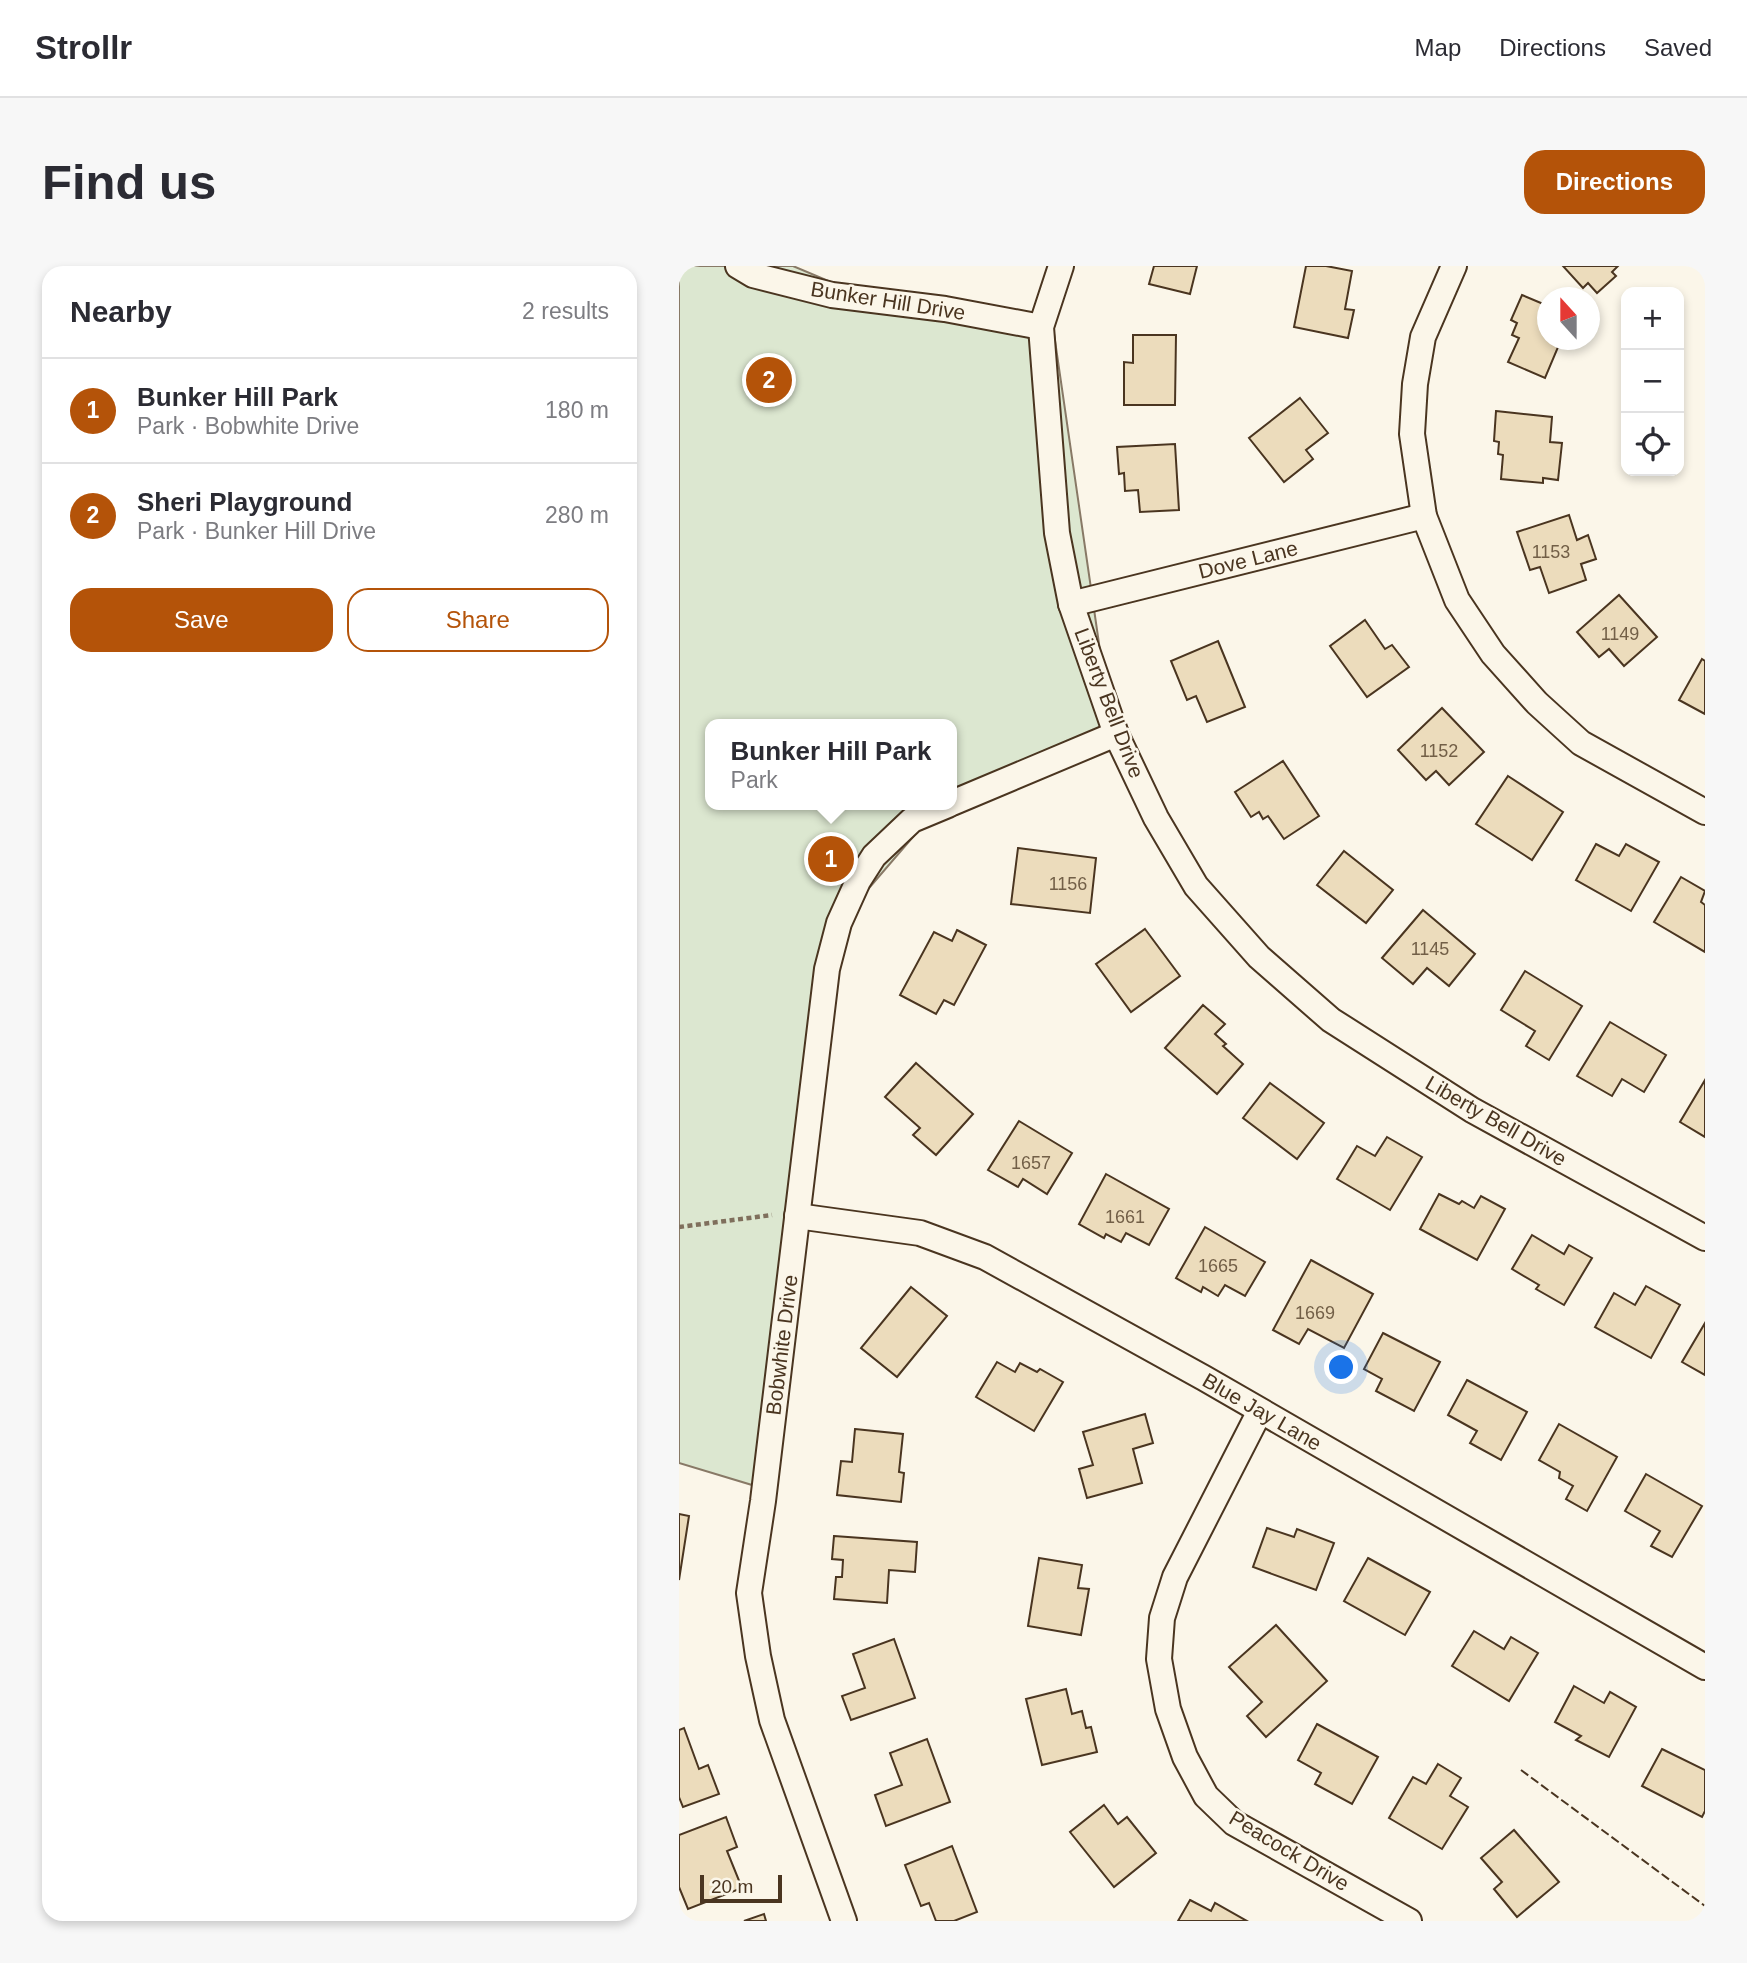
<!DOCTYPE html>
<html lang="en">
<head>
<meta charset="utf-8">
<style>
	body { margin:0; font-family:Arial,sans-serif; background:#f7f7f7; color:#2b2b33 }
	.controls { position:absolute; right:21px; top:21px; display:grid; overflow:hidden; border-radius:14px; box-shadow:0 4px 10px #0003 }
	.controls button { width:63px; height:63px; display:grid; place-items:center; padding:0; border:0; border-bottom:2px solid #e1e1e2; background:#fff; color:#2b2b33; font:35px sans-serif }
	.compass { position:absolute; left:858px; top:21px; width:63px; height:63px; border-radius:50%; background:#fff; box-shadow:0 4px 10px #0003; rotate:339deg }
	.scale { position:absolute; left:21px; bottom:18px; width:82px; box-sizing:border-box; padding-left:7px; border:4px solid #4a3520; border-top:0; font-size:19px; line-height:24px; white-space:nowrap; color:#4a3520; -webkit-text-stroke:5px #fbf6e9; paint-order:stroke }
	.you { position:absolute; left:663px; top:1102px; width:24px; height:24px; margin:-18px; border:5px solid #fff; border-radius:50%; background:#1a73e8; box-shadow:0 0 0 10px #1a73e833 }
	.badge { display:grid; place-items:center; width:46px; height:46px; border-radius:50%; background:#b45309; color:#fff; font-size:23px; font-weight:700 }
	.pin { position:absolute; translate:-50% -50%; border:4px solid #fff; box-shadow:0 2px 7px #0006 }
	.popup { position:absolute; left:26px; top:453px; width:252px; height:91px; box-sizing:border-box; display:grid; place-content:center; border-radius:14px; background:#fff; filter:drop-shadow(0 2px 5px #0005); font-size:23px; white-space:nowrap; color:#7c7c81 }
	.popup b { font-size:26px; color:#2b2b33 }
	.popup::after { content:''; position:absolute; left:50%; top:100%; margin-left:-14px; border:14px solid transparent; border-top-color:#fff }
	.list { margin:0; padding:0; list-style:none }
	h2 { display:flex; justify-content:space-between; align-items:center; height:91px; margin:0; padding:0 28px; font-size:30px }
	h2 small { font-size:23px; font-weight:400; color:#7c7c81 }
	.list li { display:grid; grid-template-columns:46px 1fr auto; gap:21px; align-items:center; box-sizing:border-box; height:105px; padding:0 28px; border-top:2px solid #e1e1e2 }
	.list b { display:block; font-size:26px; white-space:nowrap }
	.list p { margin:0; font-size:23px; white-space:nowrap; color:#7c7c81 }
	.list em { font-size:23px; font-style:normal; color:#7c7c81 }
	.actions { display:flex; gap:14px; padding:21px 28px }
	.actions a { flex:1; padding:16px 0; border:2px solid #b45309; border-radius:21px; text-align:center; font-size:24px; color:#b45309 }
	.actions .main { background:#b45309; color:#fff }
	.icon { flex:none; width:38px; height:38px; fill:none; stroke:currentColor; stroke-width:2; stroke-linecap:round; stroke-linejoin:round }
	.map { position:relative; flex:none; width:1026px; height:1655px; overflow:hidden; border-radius:21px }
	header { display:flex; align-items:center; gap:42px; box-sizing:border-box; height:98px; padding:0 35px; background:#fff; border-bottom:2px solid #e1e1e2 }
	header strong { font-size:33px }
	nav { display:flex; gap:38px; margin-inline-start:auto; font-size:24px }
	.intro { display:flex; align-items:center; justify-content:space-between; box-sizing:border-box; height:168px; padding:0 42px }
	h1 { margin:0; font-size:49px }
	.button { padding:18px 32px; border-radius:21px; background:#b45309; color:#fff; font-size:24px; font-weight:700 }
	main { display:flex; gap:42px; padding:0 42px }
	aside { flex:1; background:#fff; border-radius:21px; box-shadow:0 4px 10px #0003 }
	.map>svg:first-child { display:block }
	.green { fill:#dce7d0; stroke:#887966; stroke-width:2; fill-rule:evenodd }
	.building { fill:#ecdcbc; stroke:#4a3520; stroke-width:2 }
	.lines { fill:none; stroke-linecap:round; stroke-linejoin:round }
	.street-casing { stroke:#4a3520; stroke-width:28 }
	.path { stroke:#7f6f5c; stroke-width:4.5; stroke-dasharray:5 3.5; stroke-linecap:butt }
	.street { stroke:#fbf6e9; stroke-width:24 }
	.fence { stroke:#4a3520; stroke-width:2; stroke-dasharray:9 3.5; stroke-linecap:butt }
	.labels { text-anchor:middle; stroke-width:5; stroke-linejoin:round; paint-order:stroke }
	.number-label { font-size:18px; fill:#725f47 }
	.street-label { font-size:21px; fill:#4a3520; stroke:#fbf6e9 }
</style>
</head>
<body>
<header>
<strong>Strollr</strong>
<nav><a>Map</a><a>Directions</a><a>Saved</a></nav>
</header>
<div class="intro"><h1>Find us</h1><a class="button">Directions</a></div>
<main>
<aside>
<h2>Nearby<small>2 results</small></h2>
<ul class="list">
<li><span class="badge">1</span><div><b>Bunker Hill Park</b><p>Park · Bobwhite Drive</p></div><em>180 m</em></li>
<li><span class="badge">2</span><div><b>Sheri Playground</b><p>Park · Bunker Hill Drive</p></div><em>280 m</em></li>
</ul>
<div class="actions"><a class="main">Save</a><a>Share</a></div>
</aside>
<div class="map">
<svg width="1026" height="1655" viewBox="0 0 1026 1655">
	<rect width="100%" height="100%" fill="#fbf6e9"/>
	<path class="green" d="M 0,0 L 114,0 L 237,52 L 372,47 L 434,474 L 239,565 L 160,657 L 93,1225 L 0,1197 ZM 31,458 L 273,458 L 273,539 L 31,539 Z"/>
	<g class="building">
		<polygon points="475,0 518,0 511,28 470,18"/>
		<polygon points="627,0 647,0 673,5 666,43 675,44 669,72 615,61"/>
		<polygon points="884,0 939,0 933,6 937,10 918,27 909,17 904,22"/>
		<polygon points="843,29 869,40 869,74 882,74 866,112 829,96 840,72 833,69 838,57 832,54"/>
		<polygon points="454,69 497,69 496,139 445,139 445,96 454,97"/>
		<polygon points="621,132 649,167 627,184 634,193 605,216 570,172"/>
		<polygon points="817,145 873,151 871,176 883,177 879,214 864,212 864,217 822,213 824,189 819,188 820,176 815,175"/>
		<polygon points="496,178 500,244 461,246 459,224 446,225 445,207 440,208 438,181"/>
		<polygon points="890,249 898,274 909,269 917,293 902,298 907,314 870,327 861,301 851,304 838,266"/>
		<polygon points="940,329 978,371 945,400 930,383 920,391 898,366"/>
		<polygon points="686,354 706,383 713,379 730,401 688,431 651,380"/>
		<polygon points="539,375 566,441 528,456 517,430 508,434 492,395"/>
		<polygon points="1023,393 1026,395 1026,448 1000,434"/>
		<polygon points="763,442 805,486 770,519 757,505 747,514 719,484"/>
		<polygon points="604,495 640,550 605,573 589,550 584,553 580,546 572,551 556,526"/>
		<polygon points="829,510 884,546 853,594 797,558"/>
		<polygon points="917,578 940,590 947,578 980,596 952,645 897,614"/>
		<polygon points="339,582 417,592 411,647 332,638"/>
		<polygon points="665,585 714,624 687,657 638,619"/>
		<polygon points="1002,611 1026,625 1022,636 1026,639 1026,686 975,656"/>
		<polygon points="744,644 796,688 770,720 748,702 734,718 703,692"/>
		<polygon points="466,663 501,710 452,746 417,698"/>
		<polygon points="278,664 307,679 275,739 265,734 257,748 221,729 255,666 273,675"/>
		<polygon points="846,705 903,740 870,794 847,780 856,765 822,744"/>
		<polygon points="524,739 546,758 536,768 547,778 544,780 564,798 538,828 486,782"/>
		<polygon points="931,756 987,789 965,826 943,813 933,830 898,810"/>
		<polygon points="237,797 294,848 257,889 234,869 241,862 206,831"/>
		<polygon points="1026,814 1026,871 1001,856"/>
		<polygon points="591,817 645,857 618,893 564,852"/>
		<polygon points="340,855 393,887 368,928 344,913 339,921 309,904"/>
		<polygon points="708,871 743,891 711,944 658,913 678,880 696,890"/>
		<polygon points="427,908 490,943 470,979 447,967 442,976 427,968 425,972 400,958"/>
		<polygon points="760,928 780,938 783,935 795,942 802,930 826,943 798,994 741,963"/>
		<polygon points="526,961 586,996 566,1030 546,1019 539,1030 524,1021 522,1026 497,1012"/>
		<polygon points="853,969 885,988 890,979 913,992 885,1039 857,1023 860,1019 833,1003"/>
		<polygon points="632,994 694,1028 665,1082 629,1063 620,1078 594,1064"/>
		<polygon points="967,1020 1001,1039 972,1092 916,1061 935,1027 956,1039"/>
		<polygon points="232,1021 268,1050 218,1111 182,1082"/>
		<polygon points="1026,1057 1026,1109 1003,1096"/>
		<polygon points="704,1067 761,1096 735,1145 697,1125 703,1113 685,1103"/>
		<polygon points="318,1096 336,1106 341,1097 358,1106 361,1103 384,1116 355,1165 297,1131"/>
		<polygon points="788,1114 848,1146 822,1194 791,1177 798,1165 769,1149"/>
		<polygon points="466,1148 474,1177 454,1183 463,1217 408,1232 400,1203 414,1199 404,1166"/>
		<polygon points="880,1158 938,1191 908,1245 887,1233 894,1220 880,1212 881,1206 860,1194"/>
		<polygon points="176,1163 224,1168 220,1206 225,1207 222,1236 158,1229 162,1195 173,1196"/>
		<polygon points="967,1208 1023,1240 993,1291 972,1280 981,1265 946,1245"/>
		<polygon points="0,1248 10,1250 0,1314"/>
		<polygon points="588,1262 615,1271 618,1263 655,1277 637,1324 574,1301"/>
		<polygon points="155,1270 238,1276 236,1306 210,1304 208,1337 155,1333 157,1311 163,1311 164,1294 153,1293"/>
		<polygon points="360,1292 403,1299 399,1322 410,1323 402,1369 349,1360"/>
		<polygon points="689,1292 751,1326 726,1369 665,1335"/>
		<polygon points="597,1359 648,1415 587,1471 568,1450 583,1436 550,1401"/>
		<polygon points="795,1365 825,1383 832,1371 859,1387 830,1435 773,1400"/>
		<polygon points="215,1373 236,1432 172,1454 163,1430 186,1422 174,1388"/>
		<polygon points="895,1420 925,1437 931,1426 957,1441 930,1491 897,1474 902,1470 876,1456"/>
		<polygon points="387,1423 393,1448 403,1445 407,1462 412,1461 418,1486 363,1499 347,1433"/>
		<polygon points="638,1458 699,1491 673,1538 636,1518 642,1507 619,1494"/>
		<polygon points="5,1462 20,1503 29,1499 40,1528 4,1541 0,1531 0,1464"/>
		<polygon points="248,1473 271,1536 207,1560 196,1529 223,1519 211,1487"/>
		<polygon points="983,1483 1026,1504 1026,1545 1023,1551 963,1520"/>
		<polygon points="759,1498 782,1512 771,1530 789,1541 763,1583 710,1552 734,1511 747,1518"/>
		<polygon points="425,1539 439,1558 448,1551 477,1587 435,1621 391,1566"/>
		<polygon points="47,1551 58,1581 48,1585 63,1622 9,1643 0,1621 0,1569"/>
		<polygon points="835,1564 880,1616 838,1651 815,1623 823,1616 802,1592"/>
		<polygon points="273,1580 298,1646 275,1655 257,1655 250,1637 242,1640 226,1599"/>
		<polygon points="511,1634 532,1645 536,1637 568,1655 499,1655"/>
		<polygon points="85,1648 87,1655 65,1655"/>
	</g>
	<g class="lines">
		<defs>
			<g id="street">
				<polyline points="59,0 74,9 153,29 266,43 362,61"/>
				<polyline points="382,0 362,61 378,267 392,338 437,468 477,552 517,620 580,691 652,754 793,844 1026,972"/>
				<polyline points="775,0 744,71 736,118 733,168 745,250 778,334 814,388 858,437 902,477 1026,546"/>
				<polyline points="392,338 745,250"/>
				<polyline points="273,537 437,468"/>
				<polyline points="118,950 241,967 306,991 525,1112 1026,1401"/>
				<polyline points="581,1145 496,1311 483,1352 480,1393 489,1443 506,1491 527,1530 555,1557 730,1655"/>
				<polyline points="165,1655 93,1454 79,1390 70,1327 84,1235 148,703 160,657 179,615 195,590 233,554 269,539"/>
			</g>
		</defs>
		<use href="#street" class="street-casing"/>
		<polyline class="path" points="0,961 93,949"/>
		<use href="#street" class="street"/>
		<polyline class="fence" points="842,1504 1026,1640"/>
	</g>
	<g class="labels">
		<g class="number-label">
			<text x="872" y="292">1153</text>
			<text x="941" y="374">1149</text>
			<text x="760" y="491">1152</text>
			<text x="389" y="624">1156</text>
			<text x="751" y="689">1145</text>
			<text x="352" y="903">1657</text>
			<text x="446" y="957">1661</text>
			<text x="539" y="1006">1665</text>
			<text x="636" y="1053">1669</text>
		</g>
		<g class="street-label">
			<text transform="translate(209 35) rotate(9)" y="7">Bunker Hill Drive</text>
			<text transform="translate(569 294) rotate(-14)" y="7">Dove Lane</text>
			<text transform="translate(430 437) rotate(69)" y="7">Liberty Bell Drive</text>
			<text transform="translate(817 855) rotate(30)" y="7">Liberty Bell Drive</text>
			<text transform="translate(103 1079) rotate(-83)" y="7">Bobwhite Drive</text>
			<text transform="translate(583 1146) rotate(30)" y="7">Blue Jay Lane</text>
			<text transform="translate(610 1585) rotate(31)" y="7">Peacock Drive</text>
		</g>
	</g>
</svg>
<div class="controls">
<button>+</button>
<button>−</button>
<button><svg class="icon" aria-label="locate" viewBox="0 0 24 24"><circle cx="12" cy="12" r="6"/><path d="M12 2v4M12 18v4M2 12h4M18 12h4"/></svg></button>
</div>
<svg class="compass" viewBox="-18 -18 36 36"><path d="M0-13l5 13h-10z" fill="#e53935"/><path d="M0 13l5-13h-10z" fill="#7c7c81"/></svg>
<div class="scale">20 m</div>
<div class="you"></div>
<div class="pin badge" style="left:152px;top:593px">1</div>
<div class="popup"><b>Bunker Hill Park</b>Park</div>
<div class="pin badge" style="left:90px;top:114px">2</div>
</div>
</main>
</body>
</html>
